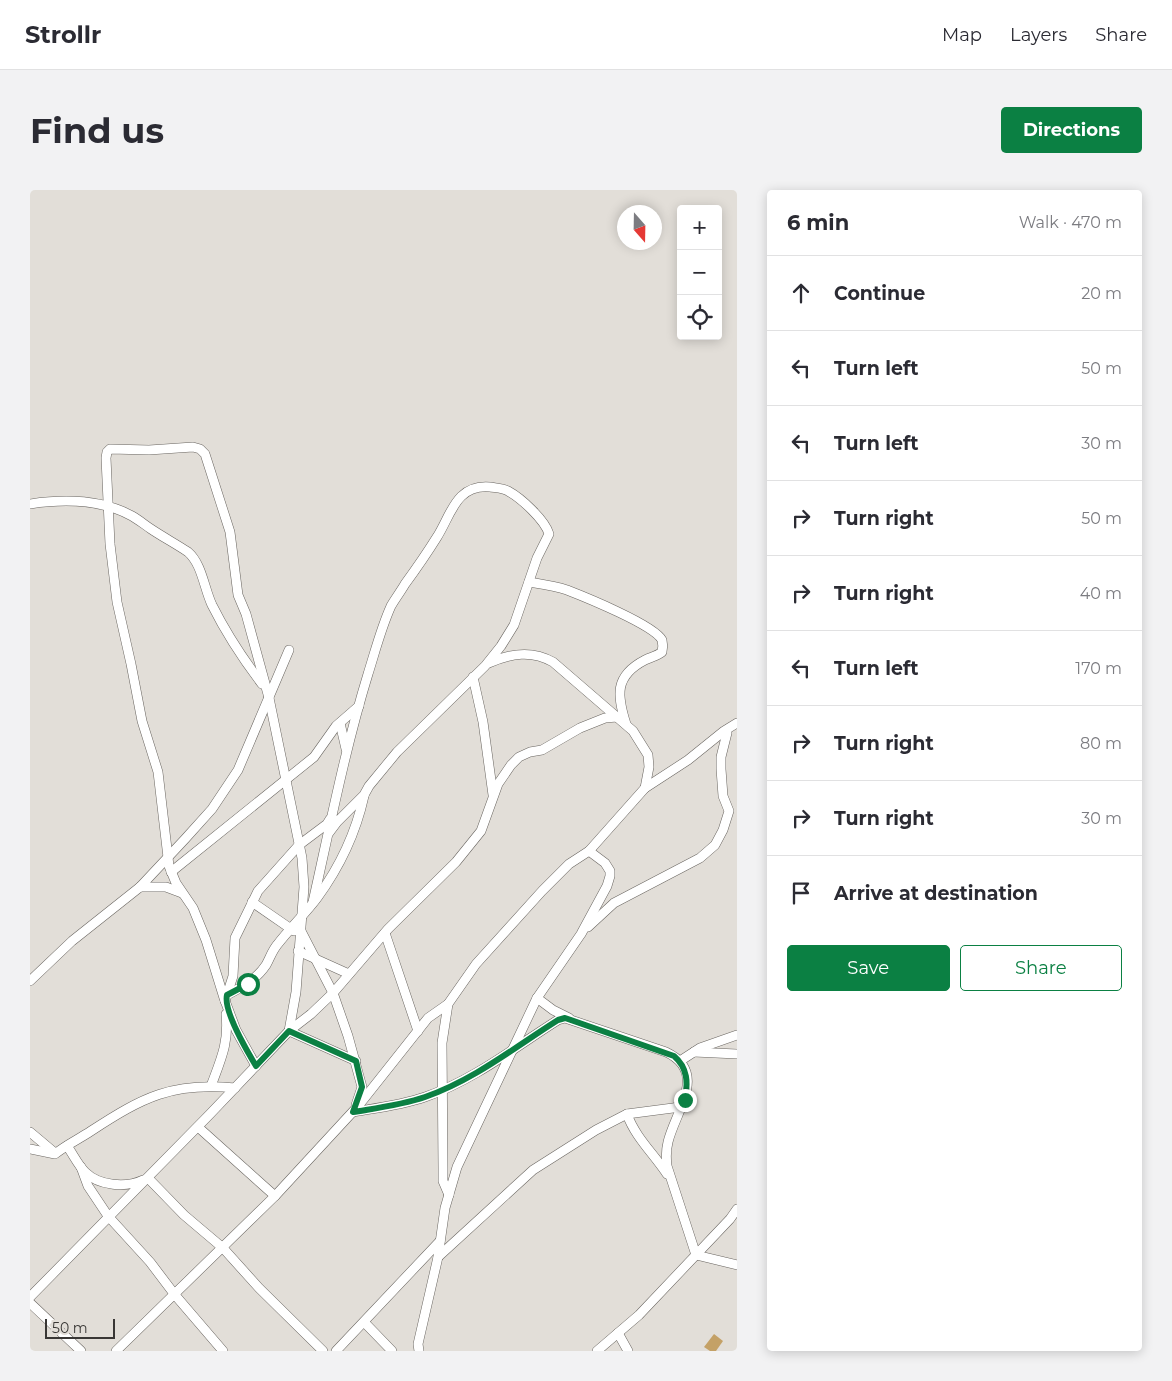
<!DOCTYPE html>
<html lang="en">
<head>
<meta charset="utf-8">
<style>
	body { margin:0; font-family:Montserrat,sans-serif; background:#f2f2f3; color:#2b2b33 }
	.controls { position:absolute; right:15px; top:15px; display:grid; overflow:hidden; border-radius:5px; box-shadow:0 2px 12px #0003 }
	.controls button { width:45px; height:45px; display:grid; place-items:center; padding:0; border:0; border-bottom:1px solid #e1e1e2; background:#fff; color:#2b2b33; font:25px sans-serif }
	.compass { position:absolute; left:587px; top:15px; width:45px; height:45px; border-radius:50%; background:#fff; box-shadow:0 2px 12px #0003; rotate:160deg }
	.scale { position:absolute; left:15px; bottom:12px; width:70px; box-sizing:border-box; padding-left:5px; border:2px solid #393735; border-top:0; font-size:14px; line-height:18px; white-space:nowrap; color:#393735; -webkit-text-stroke:4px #e2ded8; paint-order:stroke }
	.stop { position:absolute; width:15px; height:15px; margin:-11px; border:4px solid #0b8043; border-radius:50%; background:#fff }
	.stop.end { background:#0b8043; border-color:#fff; box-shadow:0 1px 5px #0008 }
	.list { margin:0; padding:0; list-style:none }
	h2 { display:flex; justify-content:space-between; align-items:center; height:65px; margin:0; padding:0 20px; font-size:21px }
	h2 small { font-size:16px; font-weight:400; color:#7c7c81 }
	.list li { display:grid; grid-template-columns:32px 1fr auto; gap:15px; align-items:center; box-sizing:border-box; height:75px; padding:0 20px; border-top:1px solid #e1e1e2 }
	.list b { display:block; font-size:19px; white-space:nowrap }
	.list em { font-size:16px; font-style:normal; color:#7c7c81 }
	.actions { display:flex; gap:10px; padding:15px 20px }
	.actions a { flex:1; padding:11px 0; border:1px solid #0b8043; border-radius:5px; text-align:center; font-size:18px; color:#0b8043 }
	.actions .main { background:#0b8043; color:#fff }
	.icon { flex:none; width:28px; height:28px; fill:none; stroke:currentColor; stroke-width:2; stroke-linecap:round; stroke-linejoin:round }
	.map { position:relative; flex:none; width:707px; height:1161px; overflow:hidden; border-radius:5px }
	header { display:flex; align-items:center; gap:30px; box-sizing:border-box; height:70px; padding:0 25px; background:#fff; border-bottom:1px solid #e1e1e2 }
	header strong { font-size:24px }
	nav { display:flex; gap:28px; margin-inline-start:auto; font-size:18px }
	.intro { display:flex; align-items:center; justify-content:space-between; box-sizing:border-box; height:120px; padding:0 30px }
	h1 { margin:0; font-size:35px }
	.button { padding:12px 22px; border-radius:5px; background:#0b8043; color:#fff; font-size:18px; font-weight:700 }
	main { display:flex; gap:30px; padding:0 30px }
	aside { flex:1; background:#fff; border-radius:5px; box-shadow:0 2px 12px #0003 }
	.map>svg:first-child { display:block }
	.building { fill:#c4a166 }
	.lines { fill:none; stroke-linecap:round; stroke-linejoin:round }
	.minor-casing { stroke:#696560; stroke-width:10 }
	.minor { stroke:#fff; stroke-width:9 }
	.route { stroke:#0b8043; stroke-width:6 }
</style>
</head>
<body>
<header>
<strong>Strollr</strong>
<nav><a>Map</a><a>Layers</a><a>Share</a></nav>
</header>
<div class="intro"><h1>Find us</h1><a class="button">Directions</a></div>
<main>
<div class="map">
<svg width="707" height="1161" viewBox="0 0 707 1161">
	<rect width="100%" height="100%" fill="#e2ded8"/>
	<polygon class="building" points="684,1144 693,1151 686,1161 680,1161 674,1157"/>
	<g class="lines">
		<defs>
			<g id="minor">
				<path d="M 0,314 C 33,309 71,309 102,326 C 109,330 115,335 121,339 C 133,347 146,354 158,362 C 172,374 174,398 182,415 C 196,443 213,469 232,494"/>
				<path d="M 499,392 C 511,394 525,396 537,400 C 555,407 624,435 632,450 C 633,454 633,458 632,462 C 627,466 621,467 615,470 C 584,486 587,506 596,534"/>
				<path d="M 459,473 C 481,463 502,460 523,472 L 603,541 L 618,565 L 619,577 L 615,598"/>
				<polyline points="443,487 453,532 463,605"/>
				<polyline points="310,533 316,559"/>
				<polyline points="141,682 284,567 306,536 329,516"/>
				<polyline points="110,697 136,697 152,703"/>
				<polyline points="222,712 264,741"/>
				<path d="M 283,712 C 300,636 315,559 338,484 C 345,462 351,438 361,416 C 365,409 371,401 375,394 C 386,379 397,363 407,347 C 421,325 426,294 460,297 C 466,298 473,298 478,301 C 491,308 515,330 519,344 L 507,368 L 484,435 L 471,456 L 455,476 L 367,562 L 339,596 L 334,605 L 307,632 L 298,644"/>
				<polyline points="558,737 584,713 670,668 685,655 693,640 699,621 693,606 691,579 691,567 697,543"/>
				<polyline points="271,741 303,803 318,846 332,897 326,915"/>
				<polyline points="355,743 388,841"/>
				<polyline points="268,761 319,784"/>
				<polyline points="0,791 42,751 110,697 155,649 182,619 208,580 259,460"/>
				<path d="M 197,805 C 212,797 226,790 236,775 C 240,768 242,761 247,755 C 260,738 275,724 287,708 C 309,678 326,642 334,606"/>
				<polyline points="507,808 523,820 539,828"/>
				<polyline points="195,811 203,786 205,748 228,701 269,655 297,634 300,629"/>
				<polyline points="259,841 326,871"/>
				<polyline points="664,862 707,864"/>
				<polyline points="650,871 670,858 707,845"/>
				<polyline points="226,876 206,840 194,808 176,750 163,718 146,693 139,676 128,582 112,531 101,474 87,412 80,354 76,268 77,262 80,259 119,260 163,257 170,259 175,264 200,342 208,405 216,424 239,508 272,668 274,697 266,802 259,841"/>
				<path d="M 181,896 C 191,869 199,853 196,824"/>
				<path d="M 323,922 C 347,918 372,915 395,907 C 444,890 485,857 528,830 L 535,828 L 636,862 C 679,882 645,922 638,952 C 636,960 636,968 637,976 L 666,1065"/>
				<path d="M 597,924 C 605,947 624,964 637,984"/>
				<polyline points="168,937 245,1006"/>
				<polyline points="0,942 25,963"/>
				<path d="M 37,956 C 43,964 48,975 55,982 C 69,996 96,998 113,990"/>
				<path d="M 0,959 L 25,964 C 36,955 49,949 61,941 C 113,907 142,892 205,898"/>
				<polyline points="51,977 58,996 78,1026 120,1072 145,1105 193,1161"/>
				<polyline points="118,988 154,1025 193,1058 229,1098 293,1161"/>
				<polyline points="419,1005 413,991 413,978 412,853 418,814 446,774 512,701 539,674 559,661 615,598 658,570 694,541 707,533"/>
				<polyline points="666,1065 707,1075"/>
				<polyline points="408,1067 503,980 566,940 597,924 643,918 650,916 653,912"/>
				<polyline points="0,1107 180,924 259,841 281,824 303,803 358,739 426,672 451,641 468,594 481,575 489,567 500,562 512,560 550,538 575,528 587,527"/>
				<polyline points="0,1113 51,1161"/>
				<polyline points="334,1132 362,1161"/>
				<polyline points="588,1143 598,1161"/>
				<polyline points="86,1161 245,1006 329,915 398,828 418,814"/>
				<polyline points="306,1161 410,1051"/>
				<polyline points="389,1161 388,1154 408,1067 415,1018 427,977 507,808 551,744 577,696 580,686 580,681 575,673 559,661"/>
				<polyline points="567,1161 609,1125 700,1029 707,1019"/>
			</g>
		</defs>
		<use href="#minor" class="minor-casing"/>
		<use href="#minor" class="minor"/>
	</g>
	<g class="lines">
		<path class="route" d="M 218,794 L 197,805 C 193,821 217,861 226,876 L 259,841 L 326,871 L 332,897 L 323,922 C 347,918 372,915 395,907 C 444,890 485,857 528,830 L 535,828 L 644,866 C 658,878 658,893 655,910"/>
	</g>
</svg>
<div class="controls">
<button>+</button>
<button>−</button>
<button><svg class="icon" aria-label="locate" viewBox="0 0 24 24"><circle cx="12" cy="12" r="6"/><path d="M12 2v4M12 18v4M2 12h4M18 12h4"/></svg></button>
</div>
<svg class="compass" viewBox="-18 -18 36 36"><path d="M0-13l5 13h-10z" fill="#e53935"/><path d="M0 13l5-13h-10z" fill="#7c7c81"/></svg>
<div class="scale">50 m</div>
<div class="stop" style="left:218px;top:794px"></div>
<div class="stop end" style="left:655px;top:910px"></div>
</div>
<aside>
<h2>6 min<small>Walk · 470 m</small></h2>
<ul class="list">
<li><svg class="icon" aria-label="ahead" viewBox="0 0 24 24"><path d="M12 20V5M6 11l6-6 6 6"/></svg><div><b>Continue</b></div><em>20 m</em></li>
<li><svg class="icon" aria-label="left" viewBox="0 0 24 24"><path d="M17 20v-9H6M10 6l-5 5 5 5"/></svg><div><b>Turn left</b></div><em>50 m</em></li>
<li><svg class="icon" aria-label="left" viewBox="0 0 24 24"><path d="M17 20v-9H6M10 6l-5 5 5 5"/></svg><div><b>Turn left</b></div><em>30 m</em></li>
<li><svg class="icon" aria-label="right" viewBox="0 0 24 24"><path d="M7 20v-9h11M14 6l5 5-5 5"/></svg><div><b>Turn right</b></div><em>50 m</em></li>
<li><svg class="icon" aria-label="right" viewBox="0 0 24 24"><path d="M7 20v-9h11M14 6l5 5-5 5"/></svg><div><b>Turn right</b></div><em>40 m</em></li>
<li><svg class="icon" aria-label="left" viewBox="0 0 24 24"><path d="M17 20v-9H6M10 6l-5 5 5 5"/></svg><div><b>Turn left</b></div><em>170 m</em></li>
<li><svg class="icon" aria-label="right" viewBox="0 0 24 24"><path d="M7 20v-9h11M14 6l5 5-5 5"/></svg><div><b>Turn right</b></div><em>80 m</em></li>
<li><svg class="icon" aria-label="right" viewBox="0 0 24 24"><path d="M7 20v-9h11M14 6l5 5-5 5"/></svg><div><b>Turn right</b></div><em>30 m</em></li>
<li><svg class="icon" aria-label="arrive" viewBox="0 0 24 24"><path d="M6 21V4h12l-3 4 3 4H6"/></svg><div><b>Arrive at destination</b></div></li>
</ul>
<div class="actions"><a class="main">Save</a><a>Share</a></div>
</aside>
</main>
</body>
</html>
